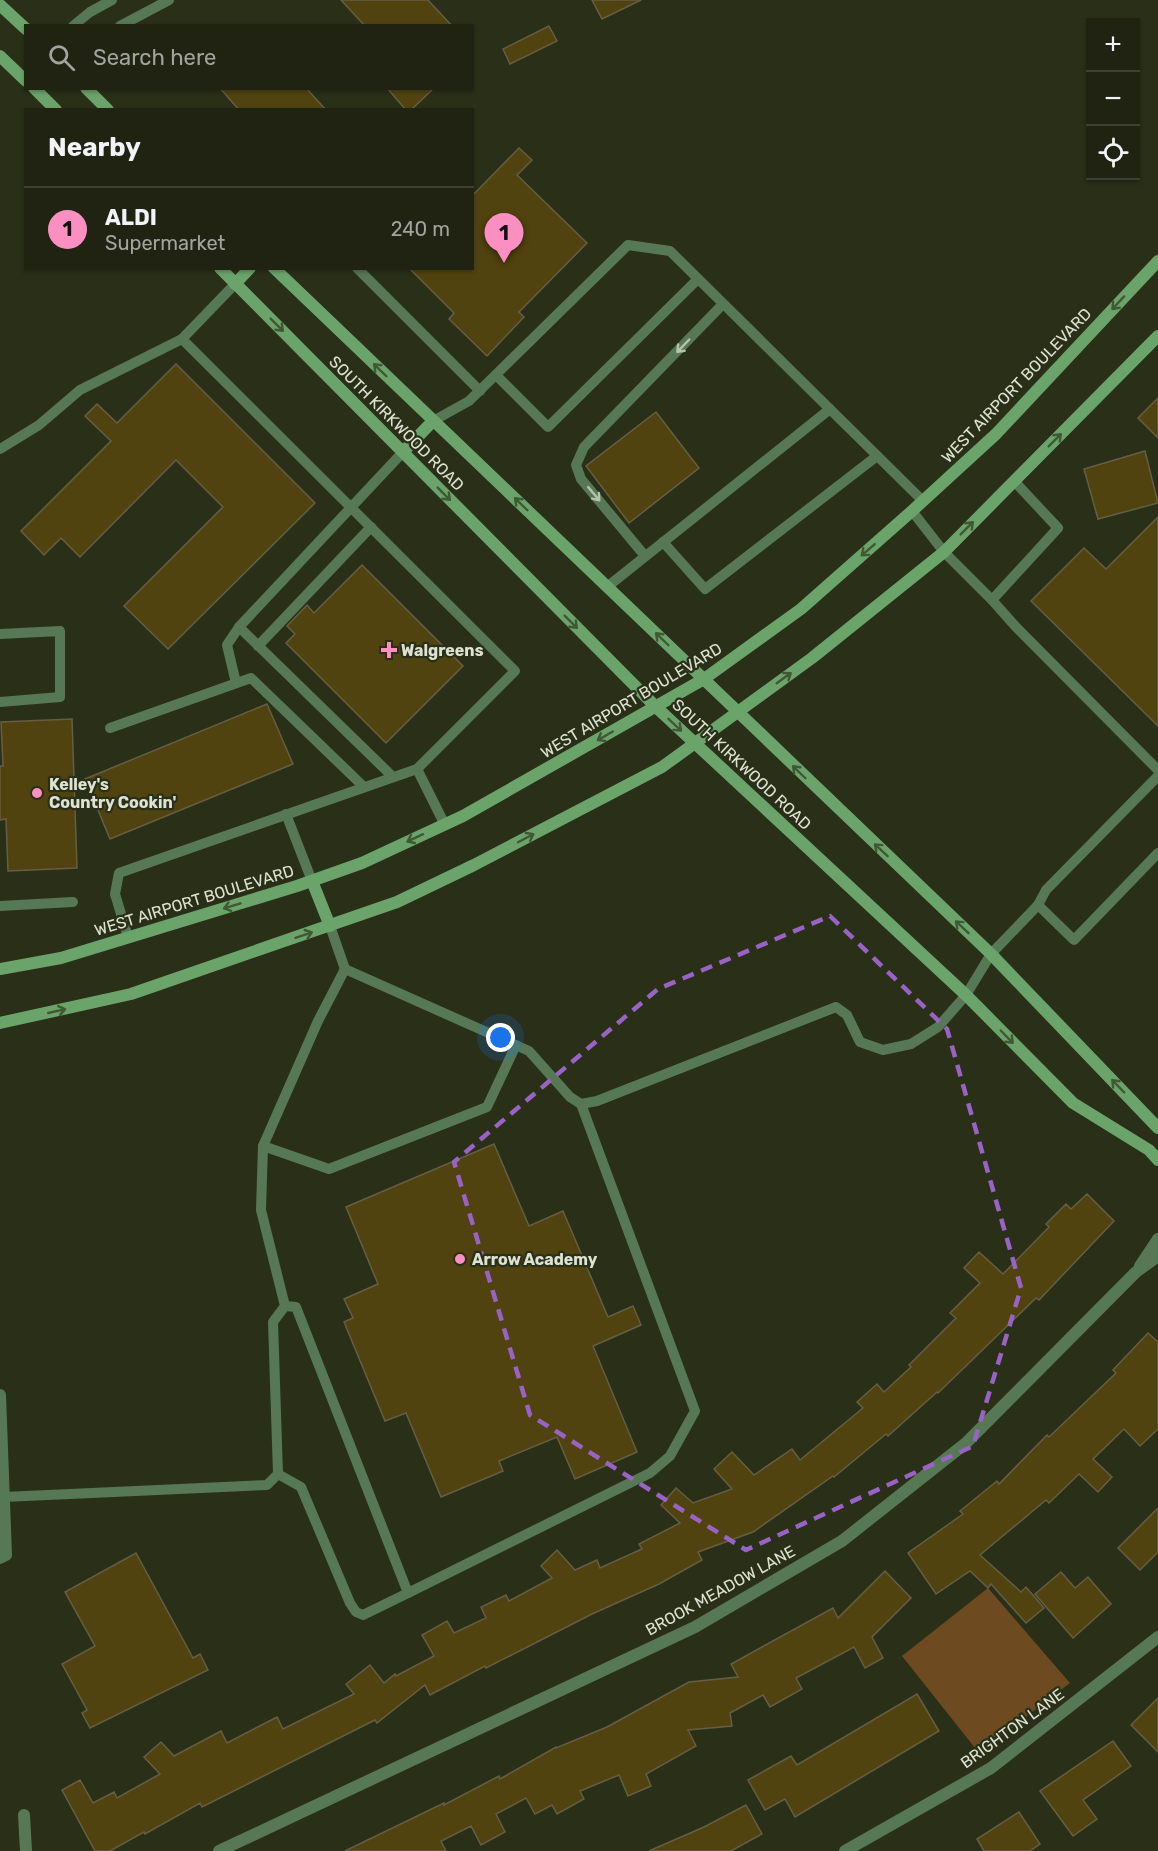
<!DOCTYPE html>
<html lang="en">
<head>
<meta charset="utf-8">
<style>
	body { margin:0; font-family:Rubik,sans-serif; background:#282b1b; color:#f1f3f6 }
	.controls { position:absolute; right:18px; top:18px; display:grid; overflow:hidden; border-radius:0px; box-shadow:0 2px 4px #0004 }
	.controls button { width:54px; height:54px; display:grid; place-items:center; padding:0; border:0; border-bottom:2px solid #3d4032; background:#202312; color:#f1f3f6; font:30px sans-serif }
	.you { position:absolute; left:501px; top:1038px; width:21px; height:21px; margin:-15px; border:4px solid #fff; border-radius:50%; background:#1a73e8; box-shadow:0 0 0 9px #1a73e833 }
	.badge { display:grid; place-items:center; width:39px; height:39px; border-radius:50%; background:#fc8fc2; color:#111; font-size:20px; font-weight:700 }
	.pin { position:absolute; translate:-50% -50px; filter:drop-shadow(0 2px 3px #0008) }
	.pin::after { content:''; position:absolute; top:32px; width:21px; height:18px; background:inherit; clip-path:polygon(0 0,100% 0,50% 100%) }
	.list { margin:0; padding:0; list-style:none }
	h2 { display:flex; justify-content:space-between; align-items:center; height:78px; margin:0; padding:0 24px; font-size:26px }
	h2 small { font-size:20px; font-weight:400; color:#a2a49f }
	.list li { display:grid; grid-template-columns:39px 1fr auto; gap:18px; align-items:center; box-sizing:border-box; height:84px; padding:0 24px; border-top:2px solid #3d4032 }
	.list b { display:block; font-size:22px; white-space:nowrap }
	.list p { margin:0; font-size:20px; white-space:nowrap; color:#a2a49f }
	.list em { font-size:20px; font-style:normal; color:#a2a49f }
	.icon { flex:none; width:33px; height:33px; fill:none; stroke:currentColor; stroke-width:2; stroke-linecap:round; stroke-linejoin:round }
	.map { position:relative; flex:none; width:1158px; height:1851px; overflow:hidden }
	.search { position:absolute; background:#202312; box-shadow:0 2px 4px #0004; left:24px; top:24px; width:450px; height:66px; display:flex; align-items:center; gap:15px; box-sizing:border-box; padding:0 21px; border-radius:0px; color:#a2a49f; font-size:22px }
	.panel { position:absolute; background:#202312; box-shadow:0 2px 4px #0004; left:24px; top:108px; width:450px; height:162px; border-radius:0px }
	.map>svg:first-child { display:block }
	.green { fill:#6e4a20 }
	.building { fill:#51430f; stroke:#655e45; stroke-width:1.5 }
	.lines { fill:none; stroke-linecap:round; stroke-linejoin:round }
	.lane { stroke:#567855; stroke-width:10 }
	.street { stroke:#567855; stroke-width:12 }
	.secondary { stroke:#6ba46b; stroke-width:12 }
	.oneway { stroke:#415835 }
	.oneway2 { stroke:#b5c2ad }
	.marked { fill:none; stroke:#9963c5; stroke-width:4.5; stroke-dasharray:12 8; stroke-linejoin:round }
	.poi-dot { fill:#fc8fc2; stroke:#2a2f18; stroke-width:2 }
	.labels { text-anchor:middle; stroke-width:4.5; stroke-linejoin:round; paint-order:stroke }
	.street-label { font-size:16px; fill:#dee2d3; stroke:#2a2f18 }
	.poi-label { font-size:16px; font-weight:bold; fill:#dee2d3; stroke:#2a2f18; text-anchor:start }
</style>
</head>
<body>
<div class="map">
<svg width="1158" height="1851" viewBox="0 0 1158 1851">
	<rect width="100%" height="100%" fill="#2a2f18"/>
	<polygon class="green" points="988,1588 1070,1683 979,1753 902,1656"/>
	<g class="building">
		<polygon points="341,0 428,0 452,26 365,26"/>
		<polygon points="592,0 641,0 602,19"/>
		<polygon points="549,26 557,41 510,64 503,49"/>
		<polygon points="220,88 306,88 326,110 239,110"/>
		<polygon points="387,88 434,88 411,110 406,110"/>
		<polygon points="519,148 532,160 517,175 587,243 519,312 524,317 487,356 449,319 454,313 409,268 472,268 472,196"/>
		<polygon points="176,364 315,503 168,649 124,606 223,507 176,460 80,557 61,538 44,555 21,531 111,441 85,416 97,404 117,423"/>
		<polygon points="1158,398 1158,438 1138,418"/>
		<polygon points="656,412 699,468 629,523 586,466"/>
		<polygon points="1145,451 1158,503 1098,519 1084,469"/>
		<polygon points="1158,517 1158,726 1031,601 1084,548 1106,569"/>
		<polygon points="362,565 463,666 386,743 286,643 295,634 287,626 307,605 314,613"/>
		<polygon points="267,704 293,764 110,839 85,779"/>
		<polygon points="72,719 77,868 8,871 6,819 0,820 0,766 3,766 1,722"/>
		<polygon points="494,1144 529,1226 563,1211 608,1317 633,1306 641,1325 593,1346 637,1452 575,1479 557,1437 499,1461 503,1471 441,1497 406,1413 385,1421 344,1322 353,1318 344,1299 378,1284 346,1207"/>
		<polygon points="1087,1194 1114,1221 1039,1300 1036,1298 938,1393 937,1392 888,1436 886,1434 834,1477 833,1476 753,1532 698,1552 702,1560 659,1584 592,1614 486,1668 485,1666 430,1695 425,1685 377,1723 375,1720 202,1807 200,1803 145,1834 144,1832 110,1851 95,1851 62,1790 80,1780 93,1803 114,1792 117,1798 160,1774 144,1757 161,1742 174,1756 221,1731 227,1743 277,1717 283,1729 354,1694 346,1684 370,1665 384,1683 395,1674 396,1676 434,1656 422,1635 447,1621 454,1633 486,1618 481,1607 506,1595 509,1601 552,1578 541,1566 557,1550 575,1570 597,1560 600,1568 642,1549 639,1544 680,1523 661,1505 676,1488 693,1503 732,1489 714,1469 732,1452 754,1475 792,1449 800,1460 863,1408 857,1402 877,1384 884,1392 911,1367 909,1365 956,1318 950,1313 980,1283 964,1268 979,1252 1003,1274 1049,1227 1046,1224 1066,1204 1071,1209"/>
		<polygon points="1148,1333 1158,1342 1158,1429 1140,1446 1124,1429 1093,1459 1112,1477 1098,1492 1079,1474 1049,1503 1046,1500 980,1555 1021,1592 1026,1587 1044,1608 1026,1623 991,1584 988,1588 970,1571 936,1594 908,1553 963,1514 960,1511 997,1481 999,1484 1047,1435 1049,1437 1116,1373 1113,1370"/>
		<polygon points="1158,1508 1158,1552 1140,1570 1118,1548"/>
		<polygon points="136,1553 193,1658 200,1654 208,1670 90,1728 82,1713 87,1710 62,1664 95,1646 65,1592"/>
		<polygon points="885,1571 911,1598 872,1637 883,1658 865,1668 854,1647 796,1678 802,1689 770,1707 763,1695 730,1713 732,1726 688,1730 696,1746 646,1774 651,1786 628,1796 619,1775 580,1791 584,1799 557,1814 552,1805 535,1814 526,1798 496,1814 505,1832 481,1845 471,1826 441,1841 446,1851 345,1851 444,1803 444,1805 499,1776 500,1779 556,1747 556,1748 607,1727 689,1682 738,1677 731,1664 833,1608 838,1618"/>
		<polygon points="1061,1572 1075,1588 1088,1577 1111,1604 1073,1638 1035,1594"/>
		<polygon points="917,1694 939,1731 795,1817 785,1799 765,1810 748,1780 791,1756 797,1765"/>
		<polygon points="1158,1698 1158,1752 1131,1725"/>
		<polygon points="1113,1741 1131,1766 1083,1800 1097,1819 1073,1836 1040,1791"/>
		<polygon points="746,1805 762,1834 731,1851 649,1851 704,1827"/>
		<polygon points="1019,1812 1040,1844 1030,1851 984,1851 977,1839"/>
	</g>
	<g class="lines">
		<g class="lane">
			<polyline points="73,26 90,12 112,0"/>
			<polyline points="120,26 169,0"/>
			<polyline points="357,268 480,391"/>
			<polyline points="496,375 548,427 698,279"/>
			<polyline points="433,421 469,401 628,245 670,251 923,501"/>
			<polyline points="0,449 39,425 80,390 182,339 235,284"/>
			<polyline points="912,511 944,552 992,600 1058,528 1014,481"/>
			<polyline points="663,542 705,589 877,456"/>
			<polyline points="645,556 581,479 576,465 584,447 723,304"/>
			<polyline points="607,587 830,409"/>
			<polyline points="992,600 1016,627 1158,770"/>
			<polyline points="239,627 393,777"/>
			<polyline points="0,634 60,631 60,697 0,702"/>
			<polyline points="258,646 371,527"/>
			<polyline points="236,683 227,645 239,627 403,452"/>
			<polyline points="110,728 251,678 364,787"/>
			<polyline points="417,769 445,825"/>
			<polyline points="286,814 312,881"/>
			<polyline points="1038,905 1074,940 1158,853"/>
			<polyline points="0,906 73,902"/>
			<polyline points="330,926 345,969 529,1051 570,1097 581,1104 597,1101 836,1007 847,1015 860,1042 883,1050 911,1044 938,1027 966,995 991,954 1038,905 1046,890 1158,776"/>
			<polyline points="128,937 115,894 119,873 417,769 515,671 182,339"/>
			<polyline points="263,1146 329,1169 487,1107 516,1045"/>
			<polyline points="285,1306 296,1307 408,1593 650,1473 670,1456 695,1411 581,1104"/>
			<polyline points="278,1474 301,1487 350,1603 356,1612 363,1615 408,1593"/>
			<polyline points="4,1497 267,1485 278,1474 273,1322 285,1306 261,1210 263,1146 318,1021 345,969"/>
		</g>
		<g class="street">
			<polyline points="1140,1266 1158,1239"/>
			<polyline points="0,1395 6,1555 0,1558"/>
			<polyline points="24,1815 26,1851"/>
			<polyline points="219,1851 695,1627 842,1541 966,1443 1136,1272 1158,1256"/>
			<polyline points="845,1851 991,1768 1158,1637"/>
		</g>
		<g class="secondary">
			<polyline points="0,5 26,29"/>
			<polyline points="0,56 26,81"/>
			<polyline points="34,88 56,110"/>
			<polyline points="86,88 108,110"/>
			<polyline points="220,268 656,707 966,995 1073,1103 1149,1150 1158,1160"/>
			<polyline points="274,268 991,954 1158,1128"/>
			<polyline points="235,284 250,268"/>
			<polyline points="403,452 433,421"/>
			<polyline points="312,881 330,926"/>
			<polyline points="0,969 61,958 297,886 362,863 463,816 704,679 801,609 912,511 996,434 1158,261"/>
			<polyline points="0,1023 131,994 397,902 474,865 662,767 812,658 944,552 1158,336"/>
		</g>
	</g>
	<defs><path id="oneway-shaft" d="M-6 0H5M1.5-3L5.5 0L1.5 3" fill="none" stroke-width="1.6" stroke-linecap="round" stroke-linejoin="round" transform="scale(1.5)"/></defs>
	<g class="oneway">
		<use href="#oneway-shaft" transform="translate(1118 303) rotate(133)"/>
		<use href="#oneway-shaft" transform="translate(277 325) rotate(45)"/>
		<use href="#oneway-shaft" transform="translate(380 370) rotate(-136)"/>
		<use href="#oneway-shaft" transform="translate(1055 440) rotate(-45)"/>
		<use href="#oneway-shaft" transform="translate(444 494) rotate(45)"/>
		<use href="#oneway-shaft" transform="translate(521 504) rotate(-136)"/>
		<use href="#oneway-shaft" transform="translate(967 528) rotate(-45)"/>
		<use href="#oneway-shaft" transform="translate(868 550) rotate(139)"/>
		<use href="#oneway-shaft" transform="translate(571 622) rotate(45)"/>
		<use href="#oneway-shaft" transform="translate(662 639) rotate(-136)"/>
		<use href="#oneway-shaft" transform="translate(784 678) rotate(-36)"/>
		<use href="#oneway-shaft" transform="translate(675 725) rotate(43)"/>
		<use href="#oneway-shaft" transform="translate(605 736) rotate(150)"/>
		<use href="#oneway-shaft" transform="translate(799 772) rotate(-136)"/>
		<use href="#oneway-shaft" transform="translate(415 838) rotate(155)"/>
		<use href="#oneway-shaft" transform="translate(526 838) rotate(-28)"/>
		<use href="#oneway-shaft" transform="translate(881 850) rotate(-137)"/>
		<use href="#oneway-shaft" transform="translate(232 906) rotate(163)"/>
		<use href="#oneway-shaft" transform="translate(962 927) rotate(-137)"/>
		<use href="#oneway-shaft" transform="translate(304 935) rotate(-19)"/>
		<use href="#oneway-shaft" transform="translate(57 1011) rotate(-13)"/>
		<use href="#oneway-shaft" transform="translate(1007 1037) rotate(46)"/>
		<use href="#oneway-shaft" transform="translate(1118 1086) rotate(-134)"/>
	</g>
	<g class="oneway2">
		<use href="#oneway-shaft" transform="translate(683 346) rotate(134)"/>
		<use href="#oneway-shaft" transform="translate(594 494) rotate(50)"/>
	</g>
	<path class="marked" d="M 830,916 L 947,1029 L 1021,1288 L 973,1446 L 746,1550 L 530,1415 L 454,1162 L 658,989 Z"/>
	<g class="poi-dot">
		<path d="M386 641h6v6h6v6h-6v6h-6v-6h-6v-6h6z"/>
		<circle cx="37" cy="793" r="6"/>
		<circle cx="460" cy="1259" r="6"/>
	</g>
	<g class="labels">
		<g class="street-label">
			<text transform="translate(1016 385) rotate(-46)" y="6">WEST AIRPORT BOULEVARD</text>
			<text transform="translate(397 423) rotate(45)" y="6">SOUTH KIRKWOOD ROAD</text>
			<text transform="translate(631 700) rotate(-31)" y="6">WEST AIRPORT BOULEVARD</text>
			<text transform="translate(742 764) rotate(43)" y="6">SOUTH KIRKWOOD ROAD</text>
			<text transform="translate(194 900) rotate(-17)" y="6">WEST AIRPORT BOULEVARD</text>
			<text transform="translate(720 1590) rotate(-29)" y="6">BROOK MEADOW LANE</text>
			<text transform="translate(1012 1728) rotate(-36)" y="6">BRIGHTON LANE</text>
		</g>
		<g class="poi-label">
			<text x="401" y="656">Walgreens</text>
			<text x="49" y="790">Kelley's<tspan x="49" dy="18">Country Cookin'</tspan></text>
			<text x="472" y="1265">Arrow Academy</text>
		</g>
	</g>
</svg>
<div class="controls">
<button>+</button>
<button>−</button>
<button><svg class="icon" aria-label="locate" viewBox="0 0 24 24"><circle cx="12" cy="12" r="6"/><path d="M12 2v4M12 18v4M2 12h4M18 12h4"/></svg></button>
</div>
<div class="you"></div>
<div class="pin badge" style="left:504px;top:263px">1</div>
<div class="search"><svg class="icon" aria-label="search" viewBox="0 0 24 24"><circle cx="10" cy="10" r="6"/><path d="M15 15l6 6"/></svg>Search here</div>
<section class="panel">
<h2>Nearby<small></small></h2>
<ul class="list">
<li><span class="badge">1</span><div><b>ALDI</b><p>Supermarket</p></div><em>240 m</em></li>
</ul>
</section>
</div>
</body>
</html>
